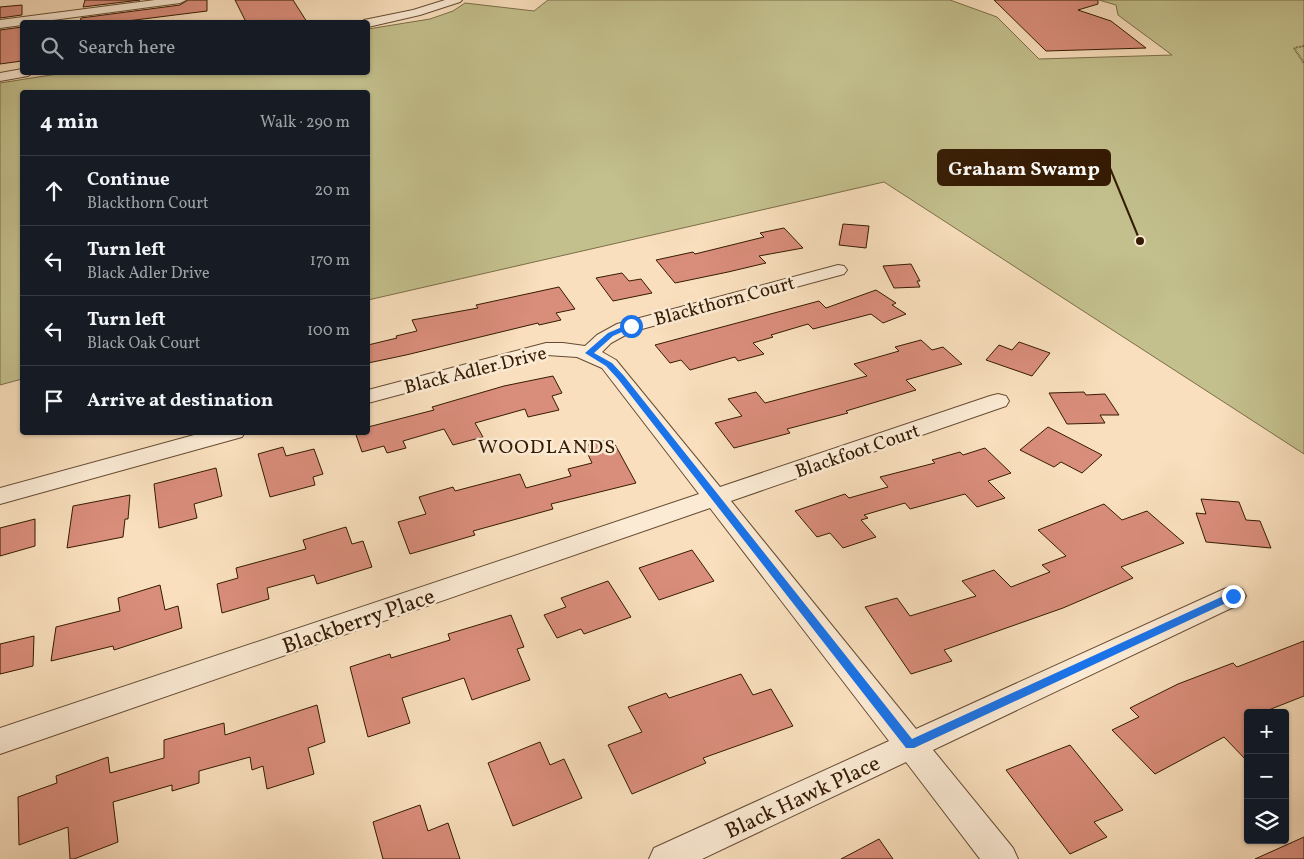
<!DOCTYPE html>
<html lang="en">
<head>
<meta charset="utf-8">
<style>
	body { margin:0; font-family:Vollkorn,serif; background:#242831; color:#f1f3f6 }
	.controls { position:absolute; right:15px; bottom:15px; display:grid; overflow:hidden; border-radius:5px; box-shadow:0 1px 4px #0004 }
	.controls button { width:45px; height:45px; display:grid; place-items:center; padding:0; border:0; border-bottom:1px solid #363941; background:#171b24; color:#f1f3f6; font:25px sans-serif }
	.stop { position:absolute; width:15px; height:15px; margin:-11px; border:4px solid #1a73e8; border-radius:50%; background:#fff }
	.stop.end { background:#1a73e8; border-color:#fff; box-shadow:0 1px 5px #0008 }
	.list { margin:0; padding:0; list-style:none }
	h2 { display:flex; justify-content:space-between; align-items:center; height:65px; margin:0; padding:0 20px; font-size:21px }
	h2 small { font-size:16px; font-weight:400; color:#9ea1a6 }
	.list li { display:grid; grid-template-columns:32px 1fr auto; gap:15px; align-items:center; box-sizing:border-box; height:70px; padding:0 20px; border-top:1px solid #363941 }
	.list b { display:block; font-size:19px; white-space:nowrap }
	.list p { margin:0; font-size:16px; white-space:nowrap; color:#9ea1a6 }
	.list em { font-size:16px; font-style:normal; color:#9ea1a6 }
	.icon { flex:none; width:28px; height:28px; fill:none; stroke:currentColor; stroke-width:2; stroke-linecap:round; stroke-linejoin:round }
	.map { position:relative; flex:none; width:1304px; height:859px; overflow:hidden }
	.search { position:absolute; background:#171b24; box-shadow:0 1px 4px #0004; left:20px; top:20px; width:350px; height:55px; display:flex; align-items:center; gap:12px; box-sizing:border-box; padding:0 18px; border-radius:5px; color:#9ea1a6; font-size:19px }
	.panel { position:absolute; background:#171b24; box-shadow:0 1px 4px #0004; left:20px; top:90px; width:350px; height:345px; border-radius:5px }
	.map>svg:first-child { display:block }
	.green { fill:#c3c08d; stroke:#7c6e48 }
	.building { fill:#d98d7b; stroke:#351b03 }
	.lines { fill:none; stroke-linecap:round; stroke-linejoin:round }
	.minor-casing { stroke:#664c32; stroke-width:2 }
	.path { stroke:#351b03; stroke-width:2; stroke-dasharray:0.5 1; stroke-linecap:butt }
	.minor { fill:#fbead4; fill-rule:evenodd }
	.route { fill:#1a73e8 }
	.labels { text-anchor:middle; stroke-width:5; stroke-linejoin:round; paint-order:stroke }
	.street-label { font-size:19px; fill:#351b03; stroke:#fbead4 }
	.neighbourhood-label { font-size:20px; letter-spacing:1px; fill:#351b03; stroke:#fbead4 }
	.near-street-label { font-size:22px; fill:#351b03; stroke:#fbead4 }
	.leader { fill:none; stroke:#351b03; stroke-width:2 }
	.callout-dot { fill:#351b03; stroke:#fbead4; stroke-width:2 }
	.callout { fill:#351b03; stroke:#351b03; stroke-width:2 }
	.callout-label { font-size:20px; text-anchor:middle; font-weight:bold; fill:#fff }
</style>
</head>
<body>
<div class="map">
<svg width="1304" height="859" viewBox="0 0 1304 859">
	<rect width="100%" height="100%" fill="#f9dfbd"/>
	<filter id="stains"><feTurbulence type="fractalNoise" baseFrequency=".004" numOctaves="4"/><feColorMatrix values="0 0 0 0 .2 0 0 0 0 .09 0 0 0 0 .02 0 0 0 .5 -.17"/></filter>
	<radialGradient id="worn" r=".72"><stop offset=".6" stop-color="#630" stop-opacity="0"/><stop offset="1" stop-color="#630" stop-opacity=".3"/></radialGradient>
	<polygon class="green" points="548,0 950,0 997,17 1039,59 1172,55 1122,18 1118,15 1116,5 1099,0 1304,0 1304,454 884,182 368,300 368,92 22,92 22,379 0,385 0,83 70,72 368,72 368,29 430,19 453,11 465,3 534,11"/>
	<g class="building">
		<polygon points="85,0 140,0 83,7"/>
		<polygon points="188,0 207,0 207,11 119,22 80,22 81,18 180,5"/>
		<polygon points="235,0 293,0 307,22 246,22"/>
		<polygon points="994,0 1098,0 1098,4 1078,10 1111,21 1146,48 1046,51"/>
		<polygon points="22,5 22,15 0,18 0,7"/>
		<polygon points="22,27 22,61 0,64 0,30"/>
		<polygon points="843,224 869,226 866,248 839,245"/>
		<polygon points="784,228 803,248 759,256 766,263 728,272 675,283 656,260 693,252 695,254 764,237 760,233"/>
		<polygon points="911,264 920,281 917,281 920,287 894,288 883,266"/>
		<polygon points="622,273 629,281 641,279 652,293 613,301 596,278"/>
		<polygon points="559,287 575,309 556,313 561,320 539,325 538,323 406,355 368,363 368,345 397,338 396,336 417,331 412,320 478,308 476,305"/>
		<polygon points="876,290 896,303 892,305 906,314 883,323 871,314 813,329 808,324 771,335 773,337 753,343 764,354 738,361 735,357 690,370 681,360 670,363 655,345 819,301 826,308"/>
		<polygon points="921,340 932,350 943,347 962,364 906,380 916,390 846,411 848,413 787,429 790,433 734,448 715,423 742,416 728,399 756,392 765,403 867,376 854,364 899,351 895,347"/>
		<polygon points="1019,342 1050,353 1032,376 986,360 999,345 1012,350"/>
		<polygon points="553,376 562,393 552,396 559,410 528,417 525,409 475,423 483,437 453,445 444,429 403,441 406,448 387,453 384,446 362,452 355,432 368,432 368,427 434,410 432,407 504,386"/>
		<polygon points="1084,392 1086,395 1105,394 1119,415 1100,415 1105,423 1067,424 1049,393"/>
		<polygon points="1048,427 1102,455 1082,473 1061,462 1054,467 1020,450"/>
		<polygon points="612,439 636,483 551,504 553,509 473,531 475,535 410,554 398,522 426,514 419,497 453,487 455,491 520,474 526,488 571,476 568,469 592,463 584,446"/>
		<polygon points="283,447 286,456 314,449 323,474 313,477 315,485 270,497 258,454"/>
		<polygon points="985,448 1011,473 988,481 1005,498 977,507 965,494 910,509 905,503 864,515 868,518 861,520 876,537 843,548 830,533 817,537 795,511 845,494 849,498 888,487 880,477 935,463 932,460 960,452 963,455"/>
		<polygon points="216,468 222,496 194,504 197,518 159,528 154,484"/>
		<polygon points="130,495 128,519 125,519 123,537 67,548 73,506"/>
		<polygon points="1201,499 1239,502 1246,520 1260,521 1271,548 1206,542 1196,513 1206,514"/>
		<polygon points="1104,504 1122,520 1147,511 1184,543 1121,567 1133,578 1063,608 944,650 952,661 911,674 865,607 897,598 910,616 976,596 962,581 994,570 1011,587 1050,572 1042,565 1066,556 1038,530"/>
		<polygon points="35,519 35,546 0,556 0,528"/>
		<polygon points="346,527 352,544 363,541 372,567 317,584 314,575 267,588 269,599 222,613 217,584 238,578 236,568 306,549 303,540"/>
		<polygon points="692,550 714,581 659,600 639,568"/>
		<polygon points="608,581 631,617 584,634 581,629 557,638 544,615 566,607 561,598"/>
		<polygon points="160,585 165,610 178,606 182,628 114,650 113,646 51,661 56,627 120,611 118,598"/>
		<polygon points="511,615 524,647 517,649 530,680 472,700 464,678 402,698 410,723 368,737 350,667 390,654 391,658 450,640 448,634"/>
		<polygon points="34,636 33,666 0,674 0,644"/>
		<polygon points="1304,641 1304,696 1261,713 1248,713 1248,762 1224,737 1155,774 1112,730 1139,717 1130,708 1178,684 1233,663 1237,667"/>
		<polygon points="741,674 753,695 771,689 793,726 703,758 706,763 632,794 608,745 642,732 628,707 666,693 669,698"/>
		<polygon points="317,705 325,742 308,748 314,774 267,789 263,766 252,770 250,757 199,771 199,783 172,791 172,785 113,802 118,842 74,859 70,859 68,827 19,845 18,797 57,783 56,776 108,757 110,773 164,758 164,740 224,723 225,735"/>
		<polygon points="540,742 550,765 564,759 582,798 513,826 488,763"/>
		<polygon points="1070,745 1123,810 1094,822 1107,837 1070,854 1006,770"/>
		<polygon points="420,805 428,831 448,823 460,859 383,859 373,822"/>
		<polygon points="1304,837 1304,859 1255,859"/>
		<polygon points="879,839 893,859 841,859"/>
	</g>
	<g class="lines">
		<defs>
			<g id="minor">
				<polygon points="155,0 186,0 180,3 38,22 22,22 22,25 0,28 0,20"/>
				<polygon points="445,0 462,0 460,2 420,15 368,27 368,22 362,22 364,20 413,10"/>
				<polygon points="22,69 22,72 34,72 28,76 0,81 0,73"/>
				<polygon points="838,265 844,266 847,270 844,274 631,332 611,343 602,352 616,360 720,487 990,396 998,394 1006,396 1009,401 1006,406 731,501 916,729 1224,589 1233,586 1242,589 1246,596 1242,603 933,750 1013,848 1018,859 980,859 906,762 702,859 649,859 654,848 889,741 710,508 0,754 0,728 699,494 602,368 577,357 547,355 368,403 368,390 546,343 563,343 585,346 597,335 617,324"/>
				<polygon points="205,432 245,432 242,437 0,504 0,488"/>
			</g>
		</defs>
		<use href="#minor" class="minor-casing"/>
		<polyline class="path" points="1304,46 1294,48 1304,63"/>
		<use href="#minor" class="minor"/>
	</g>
	<polygon class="route" points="629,324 635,326 613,336 594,353 612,363 624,376 912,739 1230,593 1237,593 1238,596 1237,598 914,748 906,748 618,379 606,366 585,353 608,333"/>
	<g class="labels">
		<g class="street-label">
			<text transform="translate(724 300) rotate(-15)" y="7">Blackthorn Court</text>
			<text transform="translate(475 369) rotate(-14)" y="7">Black Adler Drive</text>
			<text transform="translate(857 450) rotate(-19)" y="7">Blackfoot Court</text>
		</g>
		<g class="neighbourhood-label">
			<text x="547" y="453">WOODLANDS</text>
		</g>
		<g class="near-street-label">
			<text transform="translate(358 620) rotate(-19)" y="8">Blackberry Place</text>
			<text transform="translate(802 796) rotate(-25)" y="8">Black Hawk Place</text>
		</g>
	</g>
	<path class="leader" d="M1140 241L1110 168"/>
	<circle class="callout-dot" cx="1140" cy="241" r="5"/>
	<rect class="callout" x="938" y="150" width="172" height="35" rx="5"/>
	<g class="callout-label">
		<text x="1024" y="175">Graham Swamp</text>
	</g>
	<rect width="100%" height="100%" filter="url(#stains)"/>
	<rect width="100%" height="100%" fill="url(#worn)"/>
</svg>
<div class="controls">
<button>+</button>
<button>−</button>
<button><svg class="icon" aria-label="layers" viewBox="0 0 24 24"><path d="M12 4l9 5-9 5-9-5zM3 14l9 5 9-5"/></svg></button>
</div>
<div class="stop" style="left:631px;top:326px"></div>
<div class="stop end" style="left:1233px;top:596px"></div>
<div class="search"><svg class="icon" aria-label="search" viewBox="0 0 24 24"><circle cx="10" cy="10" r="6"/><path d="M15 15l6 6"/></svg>Search here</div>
<section class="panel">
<h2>4 min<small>Walk · 290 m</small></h2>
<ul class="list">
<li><svg class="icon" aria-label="ahead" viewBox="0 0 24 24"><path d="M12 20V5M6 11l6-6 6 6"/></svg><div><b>Continue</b><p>Blackthorn Court</p></div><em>20 m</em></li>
<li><svg class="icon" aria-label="left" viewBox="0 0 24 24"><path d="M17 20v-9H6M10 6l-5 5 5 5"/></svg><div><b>Turn left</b><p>Black Adler Drive</p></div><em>170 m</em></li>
<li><svg class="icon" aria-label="left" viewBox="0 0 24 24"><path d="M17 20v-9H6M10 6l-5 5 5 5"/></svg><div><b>Turn left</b><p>Black Oak Court</p></div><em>100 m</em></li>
<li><svg class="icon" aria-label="arrive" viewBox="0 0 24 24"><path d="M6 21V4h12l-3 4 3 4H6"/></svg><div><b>Arrive at destination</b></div></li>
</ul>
</section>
</div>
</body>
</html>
